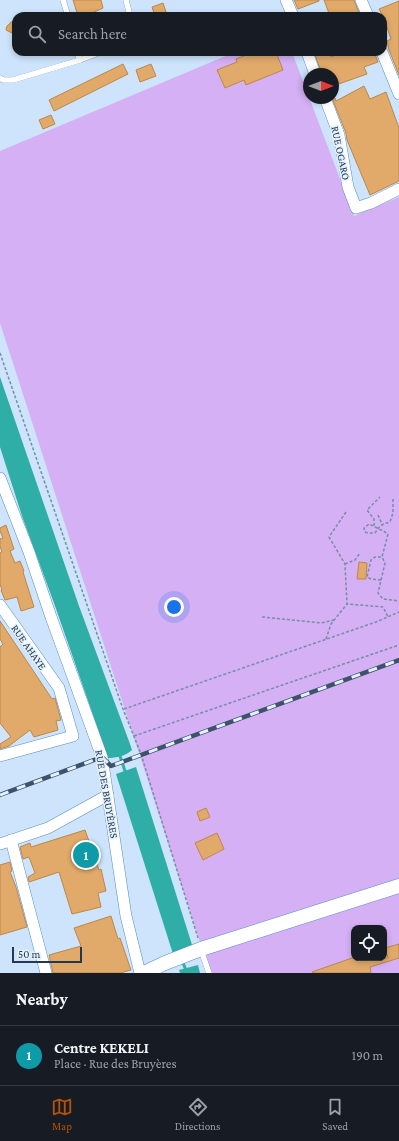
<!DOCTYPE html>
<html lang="en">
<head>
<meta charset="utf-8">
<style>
	body { margin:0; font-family:"Crimson Pro",serif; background:#20242c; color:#f1f3f6 }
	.controls { position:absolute; right:12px; bottom:12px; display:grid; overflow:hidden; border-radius:8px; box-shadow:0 2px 6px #0003 }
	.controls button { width:36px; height:36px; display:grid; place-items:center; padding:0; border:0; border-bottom:1px solid #363941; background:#171b24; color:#f1f3f6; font:20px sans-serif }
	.compass { position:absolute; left:303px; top:68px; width:36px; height:36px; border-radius:50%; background:#171b24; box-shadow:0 2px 6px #0003; rotate:90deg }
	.scale { position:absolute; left:12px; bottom:10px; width:70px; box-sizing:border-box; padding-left:4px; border:2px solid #213a51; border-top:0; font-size:11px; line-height:14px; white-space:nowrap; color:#213a51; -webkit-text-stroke:3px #e4f0fc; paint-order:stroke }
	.you { position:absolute; left:174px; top:607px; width:14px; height:14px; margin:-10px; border:3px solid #fff; border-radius:50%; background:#1a73e8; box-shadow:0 0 0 6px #1a73e833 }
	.badge { display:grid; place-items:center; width:26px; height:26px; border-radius:50%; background:#b45309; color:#fff; font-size:13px; font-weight:700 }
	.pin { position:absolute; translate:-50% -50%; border:2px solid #fff; box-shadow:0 1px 4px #0006 }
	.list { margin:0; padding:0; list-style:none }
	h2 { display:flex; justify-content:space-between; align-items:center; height:52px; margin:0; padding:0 16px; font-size:17px }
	h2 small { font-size:13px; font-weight:400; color:#9ea1a6 }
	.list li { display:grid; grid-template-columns:26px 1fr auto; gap:12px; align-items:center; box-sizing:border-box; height:60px; padding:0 16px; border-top:1px solid #363941 }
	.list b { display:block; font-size:15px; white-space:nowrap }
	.list p { margin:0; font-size:13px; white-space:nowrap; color:#9ea1a6 }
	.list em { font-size:13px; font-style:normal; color:#9ea1a6 }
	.icon { flex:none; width:22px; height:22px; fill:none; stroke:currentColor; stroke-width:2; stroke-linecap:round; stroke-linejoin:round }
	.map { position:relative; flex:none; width:399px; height:973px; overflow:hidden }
	.search { position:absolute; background:#171b24; box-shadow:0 2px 6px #0003; left:12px; right:12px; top:12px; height:44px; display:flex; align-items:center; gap:10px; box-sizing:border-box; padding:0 14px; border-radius:12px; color:#9ea1a6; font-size:15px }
	.sheet { height:112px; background:#171b24 }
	nav { display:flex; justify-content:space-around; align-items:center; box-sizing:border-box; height:56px; border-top:1px solid #363941; background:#171b24; font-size:11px; color:#9ea1a6 }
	nav a { display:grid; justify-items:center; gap:2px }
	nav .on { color:#b45309 }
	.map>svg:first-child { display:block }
	.green { fill:#d5b0f4; fill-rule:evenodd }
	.water { fill:#2eaea6 }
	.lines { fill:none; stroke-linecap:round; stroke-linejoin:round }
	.stream { stroke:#2eaea6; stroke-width:3 }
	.building { fill:#e1aa6b; stroke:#bc8748 }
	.service-casing { stroke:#558ec5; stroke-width:6 }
	.minor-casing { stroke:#558ec5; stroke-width:12 }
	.tertiary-casing { stroke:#558ec5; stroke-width:15 }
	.path { stroke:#758da5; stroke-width:1.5; stroke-dasharray:3 2; stroke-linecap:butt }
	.service { stroke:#fff; stroke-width:5.5 }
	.minor { stroke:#fff; stroke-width:11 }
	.tertiary { stroke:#fff; stroke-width:14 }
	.rail-casing { stroke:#3b536b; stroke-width:4.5 }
	.rail { stroke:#e4f0fc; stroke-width:3; stroke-dasharray:9; stroke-linecap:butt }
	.labels { text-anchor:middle; stroke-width:3; stroke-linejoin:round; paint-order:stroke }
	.street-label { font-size:11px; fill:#213a51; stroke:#e4f0fc }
</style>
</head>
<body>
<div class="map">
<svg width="399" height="973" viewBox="0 0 399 973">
	<rect width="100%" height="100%" fill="#cde4fc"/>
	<path class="green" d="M 235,52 L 292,52 L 354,216 L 399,197 L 399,973 L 210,973 L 0,323 L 0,151 ZM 354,928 L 384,928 L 384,958 L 354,958 Z"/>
	<g class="water">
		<path d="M 0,377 L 79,606 L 130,744 L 132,750 C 126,756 116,758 108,758 L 54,603 L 22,516 L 0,447 Z"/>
		<polygon points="136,767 193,948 173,954 116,774"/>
		<polygon points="198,965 200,973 180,973 179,970"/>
	</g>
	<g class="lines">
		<g class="stream">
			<polyline points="119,753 126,774"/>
			<polyline points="182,960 187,973"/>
		</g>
	</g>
	<g class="building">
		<polygon points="73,0 101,0 103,8 92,13 92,16 78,16"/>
		<polygon points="294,0 319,0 319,1 298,9"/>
		<polygon points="324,0 354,0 359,13 351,16 330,16"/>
		<polygon points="399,1 399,75 389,50 387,41 391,39 383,16 379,9"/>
		<polygon points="163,3 166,12 155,16 152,7"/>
		<polygon points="16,18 16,35 6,30 7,26"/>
		<polygon points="254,52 276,52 283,70 246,85 244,80 225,88 217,70 237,62 236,59"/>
		<polygon points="314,52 329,52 331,57 342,52 374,52 378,62 364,67 367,74 333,86 333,74 322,74"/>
		<polygon points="123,64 128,74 54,111 49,100"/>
		<polygon points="151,64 156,76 140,82 136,70"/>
		<polygon points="364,86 370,99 386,92 399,128 399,181 370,195 347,140 346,133 332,98 335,98 336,101"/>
		<polygon points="51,115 55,124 43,129 39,120"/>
		<polygon points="6,525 14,549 10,551 15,563 20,561 24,571 23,572 34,607 21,611 17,597 5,600 1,590 2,590 0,584 0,553 2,552 0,546 0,539 3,538 0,531 0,528"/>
		<polygon points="359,562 367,563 366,579 357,579"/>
		<polygon points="0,621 52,699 55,698 61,720 56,721 58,730 34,737 30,730 9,746 0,749 0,744 11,737 0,723 0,647 3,644 0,639"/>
		<polygon points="206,808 210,817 200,821 197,812"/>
		<polygon points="85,830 99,870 101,869 106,891 98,893 101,907 72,914 59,872 29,882 28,877 35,873 29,857 23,859 20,847 30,843 31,847"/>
		<polygon points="217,833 224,849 203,860 195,843"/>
		<polygon points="10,862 12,871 10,872 16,887 27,927 0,935 0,865"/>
		<polygon points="111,916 118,939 120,938 131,970 120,973 53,973 49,955 81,946 74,928"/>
		<polygon points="399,944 399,958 370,967 371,973 313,973 312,972 352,958 388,958 385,948"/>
	</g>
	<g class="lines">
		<defs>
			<g id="service">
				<polyline points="63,0 68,16"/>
				<polyline points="126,0 130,16"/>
				<polyline points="77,52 80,60"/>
				<polyline points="0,78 3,80 13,80 80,60 101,52"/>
				<polyline points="201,950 209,973"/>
			</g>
			<g id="minor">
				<polyline points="286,0 293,16"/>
				<polyline points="361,0 368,16"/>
				<polyline points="307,52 315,74"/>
				<polyline points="382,52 399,94"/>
				<polyline points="325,98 339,135 348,187 356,208 371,203 399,189"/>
				<polyline points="0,478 29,552 51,617 102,757 126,916 140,973"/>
				<polyline points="0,605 59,688 73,736 0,756"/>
				<polyline points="11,840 46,973"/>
				<polyline points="0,844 48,828 108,795"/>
			</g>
			<polyline id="tertiary" points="144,973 165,963 201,949 399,886"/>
		</defs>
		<use href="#service" class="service-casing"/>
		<use href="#minor" class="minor-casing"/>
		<use href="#tertiary" class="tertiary-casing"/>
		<g class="path">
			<polyline points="0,353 123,709 141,754 198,938"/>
			<path d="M 393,499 L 393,513 L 390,522 C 382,524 379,526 375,533 L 368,533 L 365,532 L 364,528 L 369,524 C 375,527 382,530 388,534 L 382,557 L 385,563 L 378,593 L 383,599 L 399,601"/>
			<polyline points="346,512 329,537 345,564 347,604 383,607 388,617"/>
			<polyline points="378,515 382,524"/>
			<polyline points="374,526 374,519 367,510 380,497"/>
			<polyline points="345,564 355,560 360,553"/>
			<polyline points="381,580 371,579 367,577 371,560 375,557 382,557"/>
			<polyline points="262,617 321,623 334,620"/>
			<polyline points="326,639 331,624 347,604"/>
			<polyline points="124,709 376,622 399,612"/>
			<polyline points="134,736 399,645"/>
		</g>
		<use href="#service" class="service"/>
		<use href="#minor" class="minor"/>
		<use href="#tertiary" class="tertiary"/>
		<defs>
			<polyline id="rail" points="0,795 102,757 111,766 399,660"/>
		</defs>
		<use href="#rail" class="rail-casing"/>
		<use href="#rail" class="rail"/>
	</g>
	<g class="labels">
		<g class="street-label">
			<text transform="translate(341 153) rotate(78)" y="4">RUE OGARO</text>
			<text transform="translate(29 647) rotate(55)" y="4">RUE AHAYE</text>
			<text transform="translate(107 794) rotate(80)" y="4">RUE DES BRUYÈRES</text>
		</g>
	</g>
</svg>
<div class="controls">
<button><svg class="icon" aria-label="locate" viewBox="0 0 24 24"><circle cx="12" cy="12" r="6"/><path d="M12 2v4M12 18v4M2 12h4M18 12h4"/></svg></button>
</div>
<svg class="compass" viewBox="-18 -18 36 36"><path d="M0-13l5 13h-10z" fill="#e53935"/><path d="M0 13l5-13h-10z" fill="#9ea1a6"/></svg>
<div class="scale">50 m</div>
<div class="you"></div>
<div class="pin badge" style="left:86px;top:855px;background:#0f9aa8">1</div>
<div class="search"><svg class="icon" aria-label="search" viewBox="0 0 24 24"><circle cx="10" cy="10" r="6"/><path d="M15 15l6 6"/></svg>Search here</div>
</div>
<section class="sheet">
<h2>Nearby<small></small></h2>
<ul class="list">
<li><span class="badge" style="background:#0f9aa8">1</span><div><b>Centre KEKELI</b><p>Place · Rue des Bruyères</p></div><em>190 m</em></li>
</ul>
</section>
<nav>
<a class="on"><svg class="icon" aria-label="map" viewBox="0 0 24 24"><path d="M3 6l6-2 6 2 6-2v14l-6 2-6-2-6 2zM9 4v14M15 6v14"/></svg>Map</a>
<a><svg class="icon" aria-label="directions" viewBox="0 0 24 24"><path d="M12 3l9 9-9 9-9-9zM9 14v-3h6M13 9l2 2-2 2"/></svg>Directions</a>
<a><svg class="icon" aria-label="saved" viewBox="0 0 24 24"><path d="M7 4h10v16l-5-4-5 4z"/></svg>Saved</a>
</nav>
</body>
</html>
